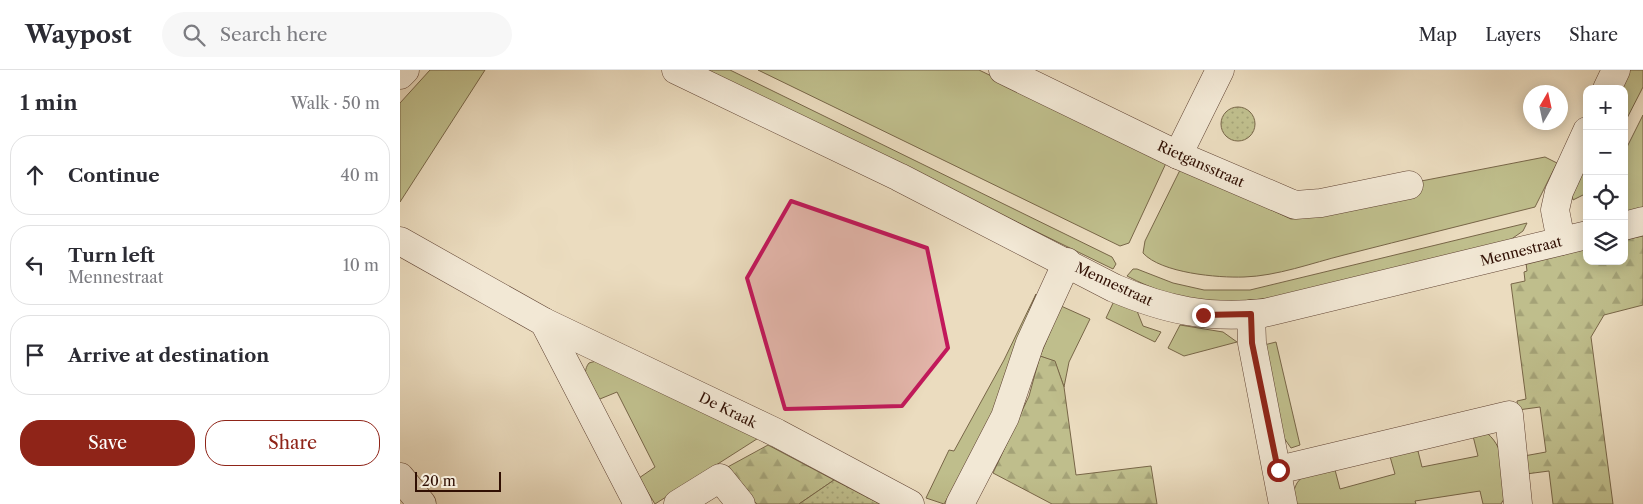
<!DOCTYPE html>
<html lang="en">
<head>
<meta charset="utf-8">
<style>
	body { margin:0; font-family:"Libre Caslon Text",serif; background:#f7f7f7; color:#2b2b33 }
	.controls { position:absolute; right:15px; top:15px; display:grid; overflow:hidden; border-radius:10px; box-shadow:0 2px 12px #0003 }
	.controls button { width:45px; height:45px; display:grid; place-items:center; padding:0; border:0; border-bottom:1px solid #e1e1e2; background:#fff; color:#2b2b33; font:25px sans-serif }
	.compass { position:absolute; left:1123px; top:15px; width:45px; height:45px; border-radius:50%; background:#fff; box-shadow:0 2px 12px #0003; rotate:9deg }
	.scale { position:absolute; left:15px; bottom:12px; width:86px; box-sizing:border-box; padding-left:5px; border:2px solid #300f03; border-top:0; font-size:14px; line-height:18px; white-space:nowrap; color:#300f03; -webkit-text-stroke:4px #f2e8d5; paint-order:stroke }
	.stop { position:absolute; width:15px; height:15px; margin:-11px; border:4px solid #8f2418; border-radius:50%; background:#fff }
	.stop.end { background:#8f2418; border-color:#fff; box-shadow:0 1px 5px #0008 }
	.list { margin:0; padding:0; list-style:none }
	h2 { display:flex; justify-content:space-between; align-items:center; height:65px; margin:0; padding:0 20px; font-size:21px }
	h2 small { font-size:16px; font-weight:400; color:#7c7c81 }
	.list li { display:grid; grid-template-columns:32px 1fr auto; gap:15px; align-items:center; box-sizing:border-box; height:80px; margin:0 10px 10px; padding:0 10px; border:1px solid #e1e1e2; border-radius:20px }
	.list b { display:block; font-size:19px; white-space:nowrap }
	.list p { margin:0; font-size:16px; white-space:nowrap; color:#7c7c81 }
	.list em { font-size:16px; font-style:normal; color:#7c7c81 }
	.actions { display:flex; gap:10px; padding:15px 20px }
	.actions a { flex:1; padding:11px 0; border:1px solid #8f2418; border-radius:20px; text-align:center; font-size:18px; color:#8f2418 }
	.actions .main { background:#8f2418; color:#fff }
	.icon { flex:none; width:28px; height:28px; fill:none; stroke:currentColor; stroke-width:2; stroke-linecap:round; stroke-linejoin:round }
	.map { position:relative; flex:none; width:1243px; height:434px; overflow:hidden }
	header { display:flex; align-items:center; gap:30px; box-sizing:border-box; height:70px; padding:0 25px; background:#fff; border-bottom:1px solid #e1e1e2 }
	header strong { font-size:24px }
	nav { display:flex; gap:28px; margin-inline-start:auto; font-size:18px }
	.search { width:350px; height:45px; background:#f7f7f7; display:flex; align-items:center; gap:12px; box-sizing:border-box; padding:0 18px; border-radius:28px; color:#7c7c81; font-size:19px }
	main { display:flex }
	aside { flex:1; background:#fff }
	.map>svg:first-child { display:block }
	.grass { fill:#bfbe8c; stroke:#786648 }
	.forest { fill:url(#forest-firs); stroke:#786648 }
	.park { fill:url(#park-dots); stroke:#786648 }
	.lines { fill:none; stroke-linecap:round; stroke-linejoin:round }
	.minor-casing { stroke:#5f4232; stroke-width:29 }
	.minor { stroke:#f2e8d5; stroke-width:28 }
	.route { stroke:#8f2418; stroke-width:6 }
	.marked { fill:#c2185b; fill-opacity:0.2; stroke:#c2185b; stroke-width:4; stroke-linejoin:round }
	.labels { text-anchor:middle; stroke-width:4; stroke-linejoin:round; paint-order:stroke }
	.street-label { font-size:14px; fill:#300f03; stroke:#f2e8d5 }
</style>
</head>
<body>
<header>
<strong>Waypost</strong>
<div class="search"><svg class="icon" aria-label="search" viewBox="0 0 24 24"><circle cx="10" cy="10" r="6"/><path d="M15 15l6 6"/></svg>Search here</div>
<nav><a>Map</a><a>Layers</a><a>Share</a></nav>
</header>
<main>
<aside>
<h2>1 min<small>Walk · 50 m</small></h2>
<ul class="list">
<li><svg class="icon" aria-label="ahead" viewBox="0 0 24 24"><path d="M12 20V5M6 11l6-6 6 6"/></svg><div><b>Continue</b></div><em>40 m</em></li>
<li><svg class="icon" aria-label="left" viewBox="0 0 24 24"><path d="M17 20v-9H6M10 6l-5 5 5 5"/></svg><div><b>Turn left</b><p>Mennestraat</p></div><em>10 m</em></li>
<li><svg class="icon" aria-label="arrive" viewBox="0 0 24 24"><path d="M6 21V4h12l-3 4 3 4H6"/></svg><div><b>Arrive at destination</b></div></li>
</ul>
<div class="actions"><a class="main">Save</a><a>Share</a></div>
</aside>
<div class="map">
<svg width="1243" height="434" viewBox="0 0 1243 434">
	<defs>
		<pattern id="forest-firs" width="22" height="20" patternUnits="userSpaceOnUse" patternTransform="scale(1.25)"><rect width="22" height="20" fill="#bfbe8c"/><path d="M5 1l3.5 6h-7zM16 11l3.5 6h-7z" fill="#a4a277"/></pattern>
		<pattern id="park-dots" width="8" height="8" patternUnits="userSpaceOnUse" patternTransform="scale(1.25)"><rect width="8" height="8" fill="#bfbe8c"/><path d="M2 2h.1M6 6h.1" fill="none" stroke="#a4a277" stroke-width="1.8" stroke-linecap="round"/></pattern>
	</defs>
	<rect width="100%" height="100%" fill="#ebdcbf"/>
	<filter id="stains"><feTurbulence type="fractalNoise" baseFrequency=".004" numOctaves="4"/><feColorMatrix values="0 0 0 0 .2 0 0 0 0 .09 0 0 0 0 .02 0 0 0 .5 -.17"/></filter>
	<radialGradient id="worn" r=".72"><stop offset=".6" stop-color="#630" stop-opacity="0"/><stop offset="1" stop-color="#630" stop-opacity=".3"/></radialGradient>
	<g class="grass">
		<polygon points="30,0 85,0 0,132 0,33"/>
		<polygon points="305,0 330,0 712,187 716,194 713,199"/>
		<polygon points="358,0 579,0 767,91 729,173 720,176"/>
		<polygon points="1228,0 1243,0 1243,17 1224,54 1224,19 1219,19"/>
		<polygon points="1243,45 1243,138 1224,143 1224,83"/>
		<polygon points="1187,84 1187,123 1173,130 1171,121"/>
		<path d="M 1145,87 L 1157,93 L 1135,137 C 1071,153 1007,169 944,185 C 912,193 877,206 844,207 C 818,208 761,203 743,183 L 745,171 L 781,98 L 891,149 L 1013,123 L 1011,113 Z"/>
		<path d="M 1127,153 L 1123,161 L 1110,170 L 876,227 C 819,236 779,233 727,206 L 733,199 L 737,199 L 773,213 L 804,220 L 850,220 Z"/>
		<path d="M 636,224 C 621,260 610,298 596,336 C 583,370 562,402 544,434 L 526,428 L 549,380 L 554,381 L 604,290 Z"/>
		<polygon points="714,231 737,241 743,256 761,262 755,272 706,248"/>
		<polygon points="661,236 690,249 669,292 664,317 655,292 640,286"/>
		<polygon points="780,255 823,262 837,272 784,286 768,278"/>
		<polygon points="876,272 900,375 891,378 884,368 864,275"/>
		<path d="M 196,291 L 360,367 L 255,434 L 239,408 L 255,397 L 217,322 L 195,331 C 190,320 180,304 189,293 Z"/>
		<path d="M 1072,362 L 1088,364 C 1104,377 1113,417 1101,434 L 1083,434 L 1080,421 L 1015,431 L 1016,434 L 892,434 C 894,402 907,405 934,396 L 940,419 L 995,404 L 989,383 L 1017,377 L 1022,397 L 1078,386 Z"/>
	</g>
	<g class="forest">
		<polygon points="1243,166 1243,235 1204,245 1191,267 1213,434 1153,434 1149,401 1126,404 1124,386 1146,382 1140,337 1118,340 1117,331 1126,329 1111,214 1125,211 1124,202 1127,201 1126,193 1187,179 1187,191 1224,191 1224,170"/>
		<polygon points="640,286 655,291 664,317 676,405 751,396 757,434 652,434 593,403 629,326"/>
		<polygon points="368,375 434,410 399,434 357,434 324,399"/>
	</g>
	<g class="park">
		<circle cx="838" cy="54" r="17"/>
		<polygon points="434,410 480,434 399,434"/>
	</g>
	<g class="lines">
		<defs>
			<g id="minor">
				<path d="M 276,0 L 499,107 L 714,218 C 766,240 807,249 864,243 L 1187,165"/>
				<polyline points="603,0 778,85 895,135 921,133 1009,115"/>
				<polyline points="0,5 5,0"/>
				<polyline points="1207,19 1216,0"/>
				<polyline points="778,85 820,0"/>
				<polyline points="1224,156 1243,151"/>
				<polyline points="0,171 144,252 377,363 510,434"/>
				<polyline points="1161,171 1155,140 1159,122 1187,61"/>
				<polyline points="851,244 852,273 883,434"/>
				<polyline points="144,252 238,434"/>
				<polyline points="878,400 1109,345 1118,434"/>
				<polyline points="0,407 22,434"/>
				<polyline points="278,434 320,408 341,434"/>
				<polyline points="560,434 605,347 630,273 667,192"/>
			</g>
		</defs>
		<use href="#minor" class="minor-casing"/>
		<use href="#minor" class="minor"/>
	</g>
	<g class="lines">
		<polyline class="route" points="803,245 851,244 852,273 878,400"/>
	</g>
	<path class="marked" d="M 391,131 L 527,178 L 548,278 L 502,336 L 385,339 L 347,208 Z"/>
	<g class="labels">
		<g class="street-label">
			<text transform="translate(801 94) rotate(24)" y="5">Rietgansstraat</text>
			<text transform="translate(1121 181) rotate(-14)" y="5">Mennestraat</text>
			<text transform="translate(714 214) rotate(25)" y="5">Mennestraat</text>
			<text transform="translate(328 340) rotate(26)" y="5">De Kraak</text>
		</g>
	</g>
	<rect width="100%" height="100%" filter="url(#stains)"/>
	<rect width="100%" height="100%" fill="url(#worn)"/>
</svg>
<div class="controls">
<button>+</button>
<button>−</button>
<button><svg class="icon" aria-label="locate" viewBox="0 0 24 24"><circle cx="12" cy="12" r="6"/><path d="M12 2v4M12 18v4M2 12h4M18 12h4"/></svg></button>
<button><svg class="icon" aria-label="layers" viewBox="0 0 24 24"><path d="M12 4l9 5-9 5-9-5zM3 14l9 5 9-5"/></svg></button>
</div>
<svg class="compass" viewBox="-18 -18 36 36"><path d="M0-13l5 13h-10z" fill="#e53935"/><path d="M0 13l5-13h-10z" fill="#7c7c81"/></svg>
<div class="scale">20 m</div>
<div class="stop" style="left:878px;top:400px"></div>
<div class="stop end" style="left:803px;top:245px"></div>
</div>
</main>
</body>
</html>
